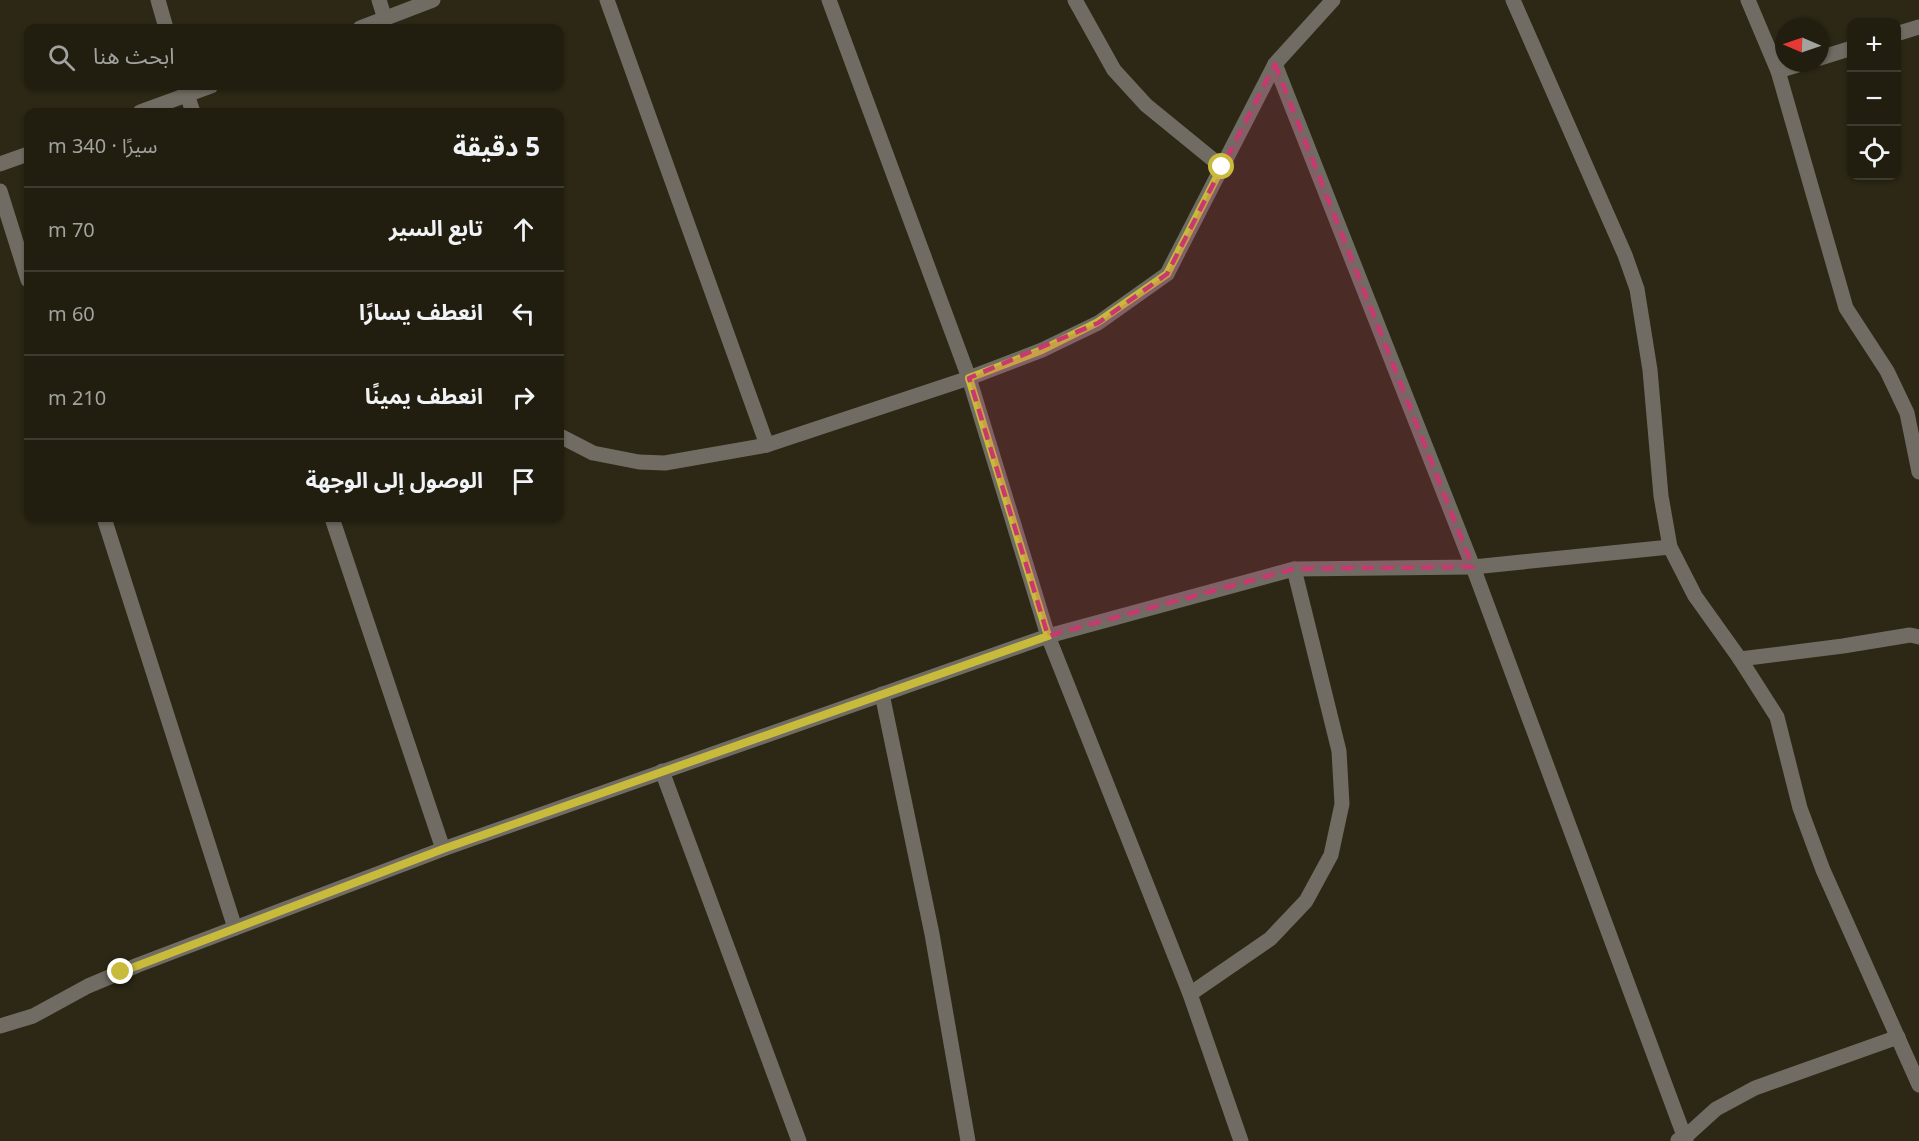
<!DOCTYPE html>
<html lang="ar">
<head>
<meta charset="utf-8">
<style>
	body { margin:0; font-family:"Noto Sans","Noto Sans Arabic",sans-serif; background:#2d2b1e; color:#f1f3f6; direction:rtl }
	.controls { position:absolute; right:18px; top:18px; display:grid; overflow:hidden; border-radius:12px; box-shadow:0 2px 4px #0004 }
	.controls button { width:54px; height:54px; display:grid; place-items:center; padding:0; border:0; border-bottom:2px solid #3e3c30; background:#211e10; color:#f1f3f6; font:30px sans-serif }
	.compass { position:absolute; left:1775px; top:18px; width:54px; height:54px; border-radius:50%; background:#211e10; box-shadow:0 2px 4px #0004; rotate:272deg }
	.stop { position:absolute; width:18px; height:18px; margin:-14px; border:4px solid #c8bb3b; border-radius:50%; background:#fff }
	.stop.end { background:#c8bb3b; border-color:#fff; box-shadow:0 2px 6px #0008 }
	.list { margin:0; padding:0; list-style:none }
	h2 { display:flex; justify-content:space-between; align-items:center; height:78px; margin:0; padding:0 24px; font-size:26px }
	h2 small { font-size:20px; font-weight:400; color:#a2a29f }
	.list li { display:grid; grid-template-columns:39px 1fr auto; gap:18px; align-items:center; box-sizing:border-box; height:84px; padding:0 24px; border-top:2px solid #3e3c30 }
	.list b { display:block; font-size:22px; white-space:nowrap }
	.list em { font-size:20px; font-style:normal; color:#a2a29f }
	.icon { flex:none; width:33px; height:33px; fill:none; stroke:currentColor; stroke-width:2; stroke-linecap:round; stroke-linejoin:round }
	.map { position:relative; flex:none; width:1919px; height:1141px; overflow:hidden; direction:ltr }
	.search { position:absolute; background:#211e10; box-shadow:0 2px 4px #0004; left:24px; top:24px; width:540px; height:66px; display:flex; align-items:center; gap:15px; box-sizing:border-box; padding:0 21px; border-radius:12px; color:#a2a29f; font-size:22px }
	.panel { position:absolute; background:#211e10; box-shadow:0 2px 4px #0004; left:24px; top:108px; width:540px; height:414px; border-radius:12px; direction:rtl }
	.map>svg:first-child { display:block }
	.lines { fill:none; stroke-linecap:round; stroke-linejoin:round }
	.minor { stroke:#706c63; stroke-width:15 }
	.route { stroke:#c8bb3b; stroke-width:8 }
	.marked { fill:#c9386f; fill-opacity:0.2; stroke:#c9386f; stroke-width:4.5; stroke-dasharray:12 8; stroke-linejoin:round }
</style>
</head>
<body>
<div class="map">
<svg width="1919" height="1141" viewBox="0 0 1919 1141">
	<rect width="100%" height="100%" fill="#2c2815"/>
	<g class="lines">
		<g class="minor">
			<polyline points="158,0 166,28"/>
			<polyline points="379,0 385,19"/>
			<polyline points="607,0 767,445"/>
			<polyline points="829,0 969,378 1048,636 1190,994 1241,1141"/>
			<polyline points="1075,0 1114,70 1146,105 1222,167"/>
			<polyline points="1513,0 1625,255 1637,289 1650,370 1661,496 1670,547 1695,596 1740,659 1777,717 1800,808 1823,870 1919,1085"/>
			<polyline points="1748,0 1778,71 1846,308 1887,371 1907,413 1919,472"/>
			<polyline points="360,28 433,0"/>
			<polyline points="1896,34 1919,27"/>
			<polyline points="1820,58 1852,48"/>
			<polyline points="1275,64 1473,567 1686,1141"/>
			<polyline points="1778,71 1804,63"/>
			<polyline points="184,86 193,112"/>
			<polyline points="140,112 211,86"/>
			<polyline points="0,164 28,154"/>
			<polyline points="0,191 28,280"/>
			<polyline points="560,436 593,453 639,462 665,463 767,445 969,378 1042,350 1098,323 1167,274 1275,64 1333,0"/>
			<polyline points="104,518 235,928"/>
			<polyline points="332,518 443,849"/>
			<polyline points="1740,659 1843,646 1910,635 1919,637"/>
			<polyline points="882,694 932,934 968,1141"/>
			<polyline points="662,771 799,1141"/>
			<polyline points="1190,994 1270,939 1306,901 1331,855 1342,804 1339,751 1294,569"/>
			<polyline points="0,1026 33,1016 88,986 138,965 443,849 1048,636 1294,569 1473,567 1670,547"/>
			<polyline points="1678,1140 1684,1138 1716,1109 1755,1088 1898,1037"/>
		</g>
	</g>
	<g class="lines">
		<polyline class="route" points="121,972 443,849 1048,636 969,378 1042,350 1098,322 1167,274 1222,167"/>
	</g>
	<path class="marked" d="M 1275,64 L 1473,567 L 1294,569 L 1048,636 L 969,378 L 1098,323 L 1167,274 Z"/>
</svg>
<div class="controls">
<button>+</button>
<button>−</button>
<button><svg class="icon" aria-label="locate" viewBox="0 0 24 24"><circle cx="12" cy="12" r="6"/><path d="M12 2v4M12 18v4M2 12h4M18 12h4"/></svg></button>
</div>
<svg class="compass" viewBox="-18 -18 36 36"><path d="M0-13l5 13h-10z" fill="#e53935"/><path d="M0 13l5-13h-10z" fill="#a2a29f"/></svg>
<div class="stop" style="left:1222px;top:167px"></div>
<div class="stop end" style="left:121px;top:972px"></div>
<div class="search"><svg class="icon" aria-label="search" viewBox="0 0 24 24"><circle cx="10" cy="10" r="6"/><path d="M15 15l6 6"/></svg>ابحث هنا</div>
<section class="panel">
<h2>5 دقيقة<small>سيرًا · 340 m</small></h2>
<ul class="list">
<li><svg class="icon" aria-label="ahead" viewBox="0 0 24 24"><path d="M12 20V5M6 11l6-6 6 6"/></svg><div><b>تابع السير</b></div><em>70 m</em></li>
<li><svg class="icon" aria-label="left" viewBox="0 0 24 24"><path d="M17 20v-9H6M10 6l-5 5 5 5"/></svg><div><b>انعطف يسارًا</b></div><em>60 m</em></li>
<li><svg class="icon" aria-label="right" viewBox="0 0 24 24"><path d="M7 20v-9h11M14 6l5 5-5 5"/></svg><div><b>انعطف يمينًا</b></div><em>210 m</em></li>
<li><svg class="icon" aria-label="arrive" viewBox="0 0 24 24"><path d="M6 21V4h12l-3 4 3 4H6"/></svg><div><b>الوصول إلى الوجهة</b></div></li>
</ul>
</section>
</div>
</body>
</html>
